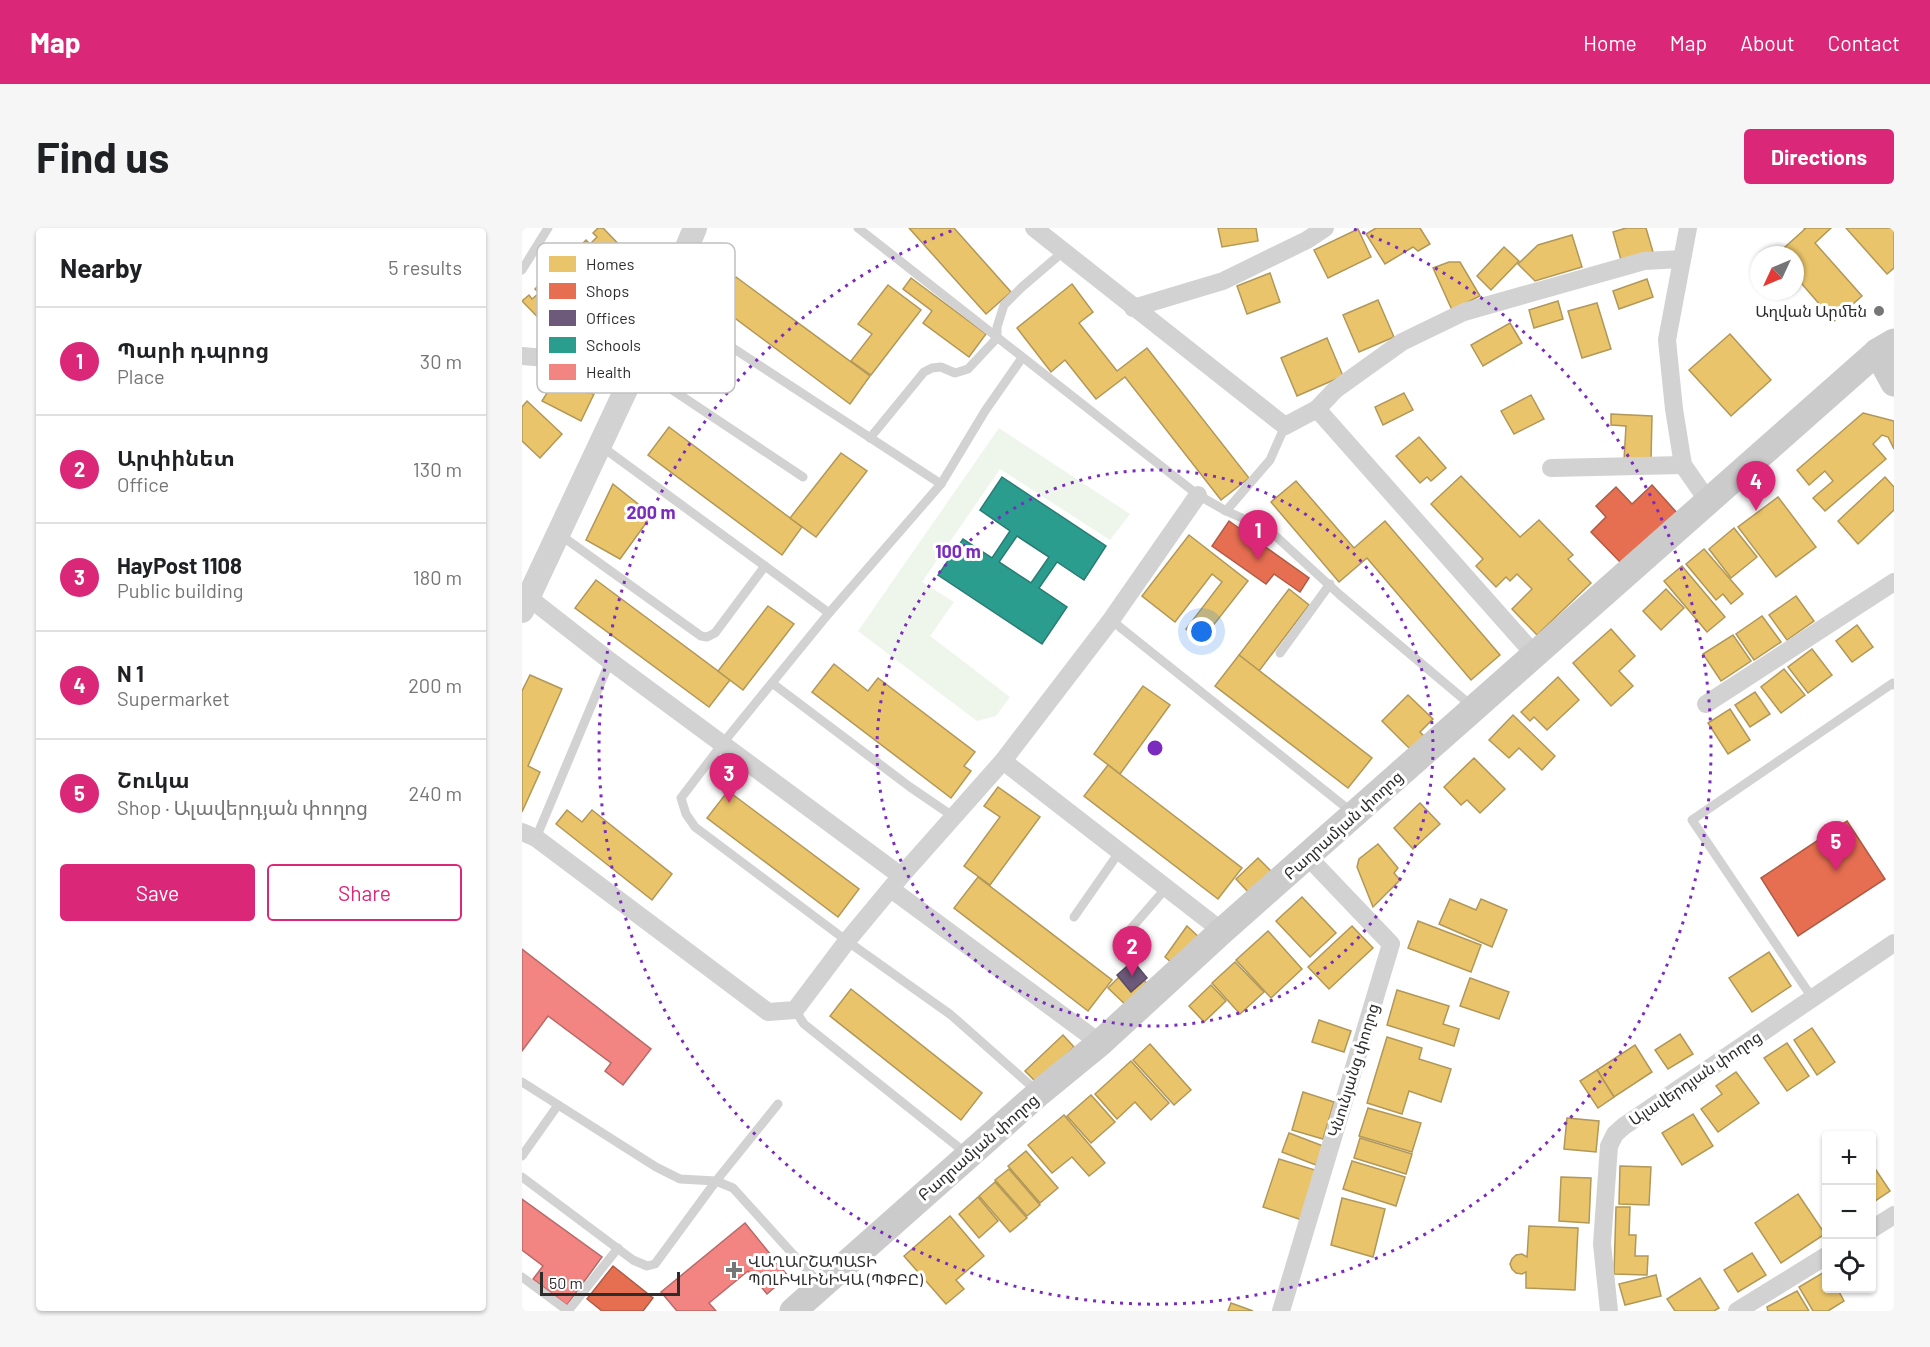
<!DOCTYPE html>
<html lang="en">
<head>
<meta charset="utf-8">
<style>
	body { margin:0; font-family:Barlow,"Noto Sans Armenian",sans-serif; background:#f6f6f6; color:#202124 }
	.controls { position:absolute; right:18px; bottom:18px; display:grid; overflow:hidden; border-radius:6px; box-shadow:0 2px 4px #0004 }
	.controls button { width:54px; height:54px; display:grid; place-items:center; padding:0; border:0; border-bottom:2px solid #e0e0e0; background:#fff; color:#202124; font:30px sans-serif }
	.compass { position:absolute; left:1228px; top:18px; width:54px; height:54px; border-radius:50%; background:#fff; box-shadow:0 2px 4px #0004; rotate:226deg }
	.scale { position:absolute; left:18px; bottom:15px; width:140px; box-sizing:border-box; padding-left:6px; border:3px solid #2d2d2d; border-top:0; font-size:16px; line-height:21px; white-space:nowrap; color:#2d2d2d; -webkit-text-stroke:4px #fff; paint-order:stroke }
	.you { position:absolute; left:680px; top:404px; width:21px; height:21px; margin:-15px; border:4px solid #fff; border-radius:50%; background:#1a73e8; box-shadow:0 0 0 9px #1a73e833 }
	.badge { display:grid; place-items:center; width:39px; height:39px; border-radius:50%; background:#db2777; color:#fff; font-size:20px; font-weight:700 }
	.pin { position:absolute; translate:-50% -50px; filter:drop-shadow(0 2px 3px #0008) }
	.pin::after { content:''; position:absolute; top:32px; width:21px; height:18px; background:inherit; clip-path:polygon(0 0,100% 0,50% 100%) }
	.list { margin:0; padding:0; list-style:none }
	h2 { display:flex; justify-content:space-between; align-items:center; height:78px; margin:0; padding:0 24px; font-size:26px }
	h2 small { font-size:20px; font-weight:400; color:#757577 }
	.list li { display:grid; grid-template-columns:39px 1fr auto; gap:18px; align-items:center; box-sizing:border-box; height:108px; padding:0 24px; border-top:2px solid #e0e0e0 }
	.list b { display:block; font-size:22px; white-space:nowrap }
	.list p { margin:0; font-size:20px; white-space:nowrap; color:#757577 }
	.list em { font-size:20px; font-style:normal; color:#757577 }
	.actions { display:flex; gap:12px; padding:18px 24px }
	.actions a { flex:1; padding:14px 0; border:2px solid #db2777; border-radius:6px; text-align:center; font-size:21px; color:#db2777 }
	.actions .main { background:#db2777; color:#fff }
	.icon { flex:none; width:33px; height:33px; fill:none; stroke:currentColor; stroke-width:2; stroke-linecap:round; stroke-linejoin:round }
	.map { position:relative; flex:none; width:1372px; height:1083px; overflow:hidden; border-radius:6px }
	header { display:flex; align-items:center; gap:36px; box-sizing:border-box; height:84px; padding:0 30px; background:#db2777; color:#fff }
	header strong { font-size:28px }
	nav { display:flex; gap:33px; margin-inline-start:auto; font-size:21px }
	.intro { display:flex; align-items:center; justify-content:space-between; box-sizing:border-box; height:144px; padding:0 36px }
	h1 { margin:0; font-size:42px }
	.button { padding:15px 27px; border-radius:6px; background:#db2777; color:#fff; font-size:21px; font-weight:700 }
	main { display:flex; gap:36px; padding:0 36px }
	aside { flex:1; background:#fff; border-radius:6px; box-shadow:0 2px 4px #0004 }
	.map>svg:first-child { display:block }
	.green { fill:#eef5ea }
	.homes { fill:#e9c46a; stroke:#b19758; stroke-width:1.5 }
	.shops { fill:#e76f51; stroke:#af5b46; stroke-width:1.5 }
	.offices { fill:#6d597a; stroke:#5a4c63; stroke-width:1.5 }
	.schools { fill:#2a9d8f; stroke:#2b7b72; stroke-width:1.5; fill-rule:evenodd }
	.health { fill:#f28482; stroke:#b76a68; stroke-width:1.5 }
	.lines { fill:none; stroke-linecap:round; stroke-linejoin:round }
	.service { stroke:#d2d2d2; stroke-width:9 }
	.minor { stroke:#d2d2d2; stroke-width:18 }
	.tertiary { stroke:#d2d2d2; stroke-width:24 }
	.secondary { stroke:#cbcbcb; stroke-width:27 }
	.ring { fill:none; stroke:#7b2cbf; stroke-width:3; stroke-dasharray:3 6 }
	.poi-dot { fill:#767676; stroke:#fff; stroke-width:2 }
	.labels { text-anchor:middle; stroke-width:6; stroke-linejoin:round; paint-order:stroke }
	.poi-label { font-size:16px; fill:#2d2d2d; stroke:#fff; text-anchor:end }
	.street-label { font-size:16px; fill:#2d2d2d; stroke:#fff }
	.key { fill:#fff; stroke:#c0c0c0; stroke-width:1.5 }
	.key-label { font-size:16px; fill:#2d2d2d }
	.centre { fill:#7b2cbf; stroke:#fff; stroke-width:3 }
	.ring-label { font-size:18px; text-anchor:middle; font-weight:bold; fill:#7b2cbf; stroke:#fff; stroke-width:6; stroke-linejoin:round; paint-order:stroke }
</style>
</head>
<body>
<header>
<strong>Map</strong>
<nav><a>Home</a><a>Map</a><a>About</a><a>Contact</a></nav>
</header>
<div class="intro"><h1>Find us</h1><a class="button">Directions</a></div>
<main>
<aside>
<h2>Nearby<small>5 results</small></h2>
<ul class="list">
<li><span class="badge">1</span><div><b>Պարի դպրոց</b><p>Place</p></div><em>30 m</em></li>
<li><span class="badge">2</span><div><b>Արփինետ</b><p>Office</p></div><em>130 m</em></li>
<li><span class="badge">3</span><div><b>HayPost 1108</b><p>Public building</p></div><em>180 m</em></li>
<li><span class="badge">4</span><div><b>N 1</b><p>Supermarket</p></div><em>200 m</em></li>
<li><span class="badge">5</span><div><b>Շուկա</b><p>Shop · Ալավերդյան փողոց</p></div><em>240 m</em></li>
</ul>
<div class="actions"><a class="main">Save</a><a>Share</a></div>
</aside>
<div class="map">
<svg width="1372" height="1083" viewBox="0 0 1372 1083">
	<rect width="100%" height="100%" fill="#fff"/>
	<polygon class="green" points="477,200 608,286 588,312 478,241 400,354 432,374 408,408 488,469 474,488 455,493 336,403"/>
	<g class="homes">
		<polygon points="76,0 81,0 111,31 33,107 0,73 7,67 10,71 17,65 13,61 26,48 30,52 37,46 33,42 44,31 48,35 56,27 53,23 64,12 68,16 75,9 71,5"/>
		<polygon points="387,0 432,0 489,64 464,86"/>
		<polygon points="696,0 734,0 736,13 700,19"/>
		<polygon points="854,0 898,0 908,16 896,23 891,19 863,36 844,6"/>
		<polygon points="1104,0 1124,0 1131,24 1099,32 1091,4"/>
		<polygon points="1282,0 1309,0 1293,15 1340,68 1312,93 1273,48 1273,27 1254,27 1283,1"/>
		<polygon points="1324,0 1372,0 1372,40 1365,46"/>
		<polygon points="836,1 849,29 806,50 792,22"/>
		<polygon points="1050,7 1060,39 1013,53 996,36 1016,17"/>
		<polygon points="982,19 997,33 969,62 955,48"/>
		<polygon points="927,34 938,34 958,68 930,82 911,40"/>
		<polygon points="748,45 758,74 725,86 715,58"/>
		<polygon points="214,49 348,148 328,176 194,76"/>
		<polygon points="389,50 464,106 447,129 401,95 410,83 381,61"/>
		<polygon points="1125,51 1131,69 1097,81 1091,63"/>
		<polygon points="550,56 571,84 557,95 595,143 625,120 727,250 699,272 603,149 574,171 543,132 529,144 495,100"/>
		<polygon points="366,57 399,82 349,147 329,133 350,106 336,96"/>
		<polygon points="856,72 872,109 837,124 821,87"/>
		<polygon points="1036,73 1041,91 1012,100 1007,82"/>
		<polygon points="1075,75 1089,121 1060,130 1046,83"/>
		<polygon points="988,95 1000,115 961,138 949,117"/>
		<polygon points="1208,106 1249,152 1209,188 1167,142"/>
		<polygon points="805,110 821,148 775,168 759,130"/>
		<polygon points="30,157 72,166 59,193 20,173"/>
		<polygon points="882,165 891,182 861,197 853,179"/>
		<polygon points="1009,167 1022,191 992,206 979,183"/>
		<polygon points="5,173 40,206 18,230 0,213 0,179"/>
		<polygon points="1341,185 1372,193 1372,221 1366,209 1360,207 1351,216 1364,231 1303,283 1291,270 1311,253 1303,243 1287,257 1275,242"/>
		<polygon points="1089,186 1130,188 1129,233 1102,232 1104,198 1089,197"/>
		<polygon points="147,199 280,299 260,327 126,227"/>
		<polygon points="897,209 924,240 909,253 905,249 898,255 874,228"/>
		<polygon points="319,225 345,243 294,309 268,290"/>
		<polygon points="939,248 998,309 1017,292 1051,327 1046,331 1069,355 1015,407 990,381 1010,361 995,346 988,353 984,349 974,359 954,338 961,331 909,276"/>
		<polygon points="1363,249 1372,259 1372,282 1336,316 1316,293"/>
		<polygon points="774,253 832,320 863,293 978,427 949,452 845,330 817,354 749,274"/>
		<polygon points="91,256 130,287 98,331 64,312"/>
		<polygon points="1256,269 1294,319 1254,349 1216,299"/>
		<polygon points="1212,300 1235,329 1209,350 1187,321"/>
		<polygon points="667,307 726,353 679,413 664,401 700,354 690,346 653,394 620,368"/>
		<polygon points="1182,321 1221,366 1209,376 1201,366 1194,372 1164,336"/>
		<polygon points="1160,338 1203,389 1185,404 1142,353"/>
		<polygon points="74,352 208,452 187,479 53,380"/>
		<polygon points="767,361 787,377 737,443 717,427"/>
		<polygon points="1144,361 1162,380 1139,402 1121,383"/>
		<polygon points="1274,368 1292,393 1265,412 1247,387"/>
		<polygon points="246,378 272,396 221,462 196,443"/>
		<polygon points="1240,388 1259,414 1232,432 1214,406"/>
		<polygon points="1335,397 1351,419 1330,434 1314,413"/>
		<polygon points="1089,401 1113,428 1097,443 1111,458 1089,478 1051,435"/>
		<polygon points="1211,407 1229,433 1199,453 1181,426"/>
		<polygon points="1290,421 1310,447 1286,465 1266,439"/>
		<polygon points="717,427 850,530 826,560 693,458"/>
		<polygon points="312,436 346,463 356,450 453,524 442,538 449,543 429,570 290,464"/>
		<polygon points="1262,441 1283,467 1259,485 1239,459"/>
		<polygon points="8,447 40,461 6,538 18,544 0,584 0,463"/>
		<polygon points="1036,449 1057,472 1025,502 1012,489 1008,493 999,484"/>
		<polygon points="621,458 648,477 598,546 572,526"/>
		<polygon points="1233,464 1248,486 1228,499 1213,477"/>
		<polygon points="886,467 911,491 898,504 902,508 889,522 860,493"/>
		<polygon points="1208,481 1228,512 1206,526 1186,495"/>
		<polygon points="991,487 1033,528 1020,542 997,520 987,530 967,512"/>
		<polygon points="952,530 983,561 958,585 945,572 939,577 922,559"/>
		<polygon points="586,537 720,640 696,671 562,568"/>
		<polygon points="476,559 518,589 468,657 442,638 478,589 462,578"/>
		<polygon points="206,563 337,661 316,689 185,590"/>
		<polygon points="898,575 918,596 891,621 872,600"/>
		<polygon points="45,582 60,594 70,582 150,646 130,672 34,596"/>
		<polygon points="856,616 876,640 872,645 878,652 851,679 835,639 837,631"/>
		<polygon points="736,630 750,644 728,666 714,651"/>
		<polygon points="456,649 590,752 566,783 432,680"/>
		<polygon points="780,669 814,705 788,729 754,693"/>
		<polygon points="928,671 954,682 959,671 985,682 970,719 917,696"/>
		<polygon points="896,693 959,717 949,744 886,720"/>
		<polygon points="665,698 679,711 651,736 643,729"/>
		<polygon points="830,698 851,720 807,761 786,739"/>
		<polygon points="746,703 780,741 749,770 714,732"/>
		<polygon points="1247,724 1269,758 1230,784 1207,750"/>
		<polygon points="713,734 742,764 718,786 690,755"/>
		<polygon points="597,749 609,764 622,752 631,762 609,782 586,760"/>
		<polygon points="948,750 987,764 977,791 938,778"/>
		<polygon points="689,757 704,773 682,794 667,778"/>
		<polygon points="329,761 460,865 439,892 308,788"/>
		<polygon points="875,762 927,778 921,796 937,801 932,818 865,797"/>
		<polygon points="797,792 829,803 822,824 790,814"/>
		<polygon points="1290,800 1313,834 1295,847 1272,812"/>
		<polygon points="1158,806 1171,826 1146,841 1133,822"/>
		<polygon points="541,807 552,819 515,855 503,843"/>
		<polygon points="865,809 900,820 897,831 929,841 919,874 887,863 880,886 845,875"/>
		<polygon points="1265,815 1287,848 1265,863 1242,830"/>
		<polygon points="628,816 669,862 652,877 611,832"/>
		<polygon points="1113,817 1130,844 1092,869 1075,842"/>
		<polygon points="609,833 647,875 629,892 613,874 595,891 573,866"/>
		<polygon points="1075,842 1092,869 1076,880 1058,853"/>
		<polygon points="1214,844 1237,875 1196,904 1179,881 1200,866 1194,858"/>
		<polygon points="781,864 812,874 801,911 770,902"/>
		<polygon points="569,867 593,894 569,915 545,888"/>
		<polygon points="846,880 899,895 890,924 837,908"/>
		<polygon points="1171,886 1191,918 1160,937 1140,905"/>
		<polygon points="542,887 583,935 567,948 550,929 530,945 506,917"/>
		<polygon points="1045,890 1077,893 1074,924 1042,921"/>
		<polygon points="767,905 801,918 794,937 760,924"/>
		<polygon points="838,910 890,926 884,946 832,930"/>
		<polygon points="504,923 536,960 518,975 486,938"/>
		<polygon points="757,931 796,943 780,992 741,979"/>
		<polygon points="830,933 883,949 874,978 821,961"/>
		<polygon points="1350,936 1368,963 1350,975"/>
		<polygon points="1098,938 1129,939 1127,977 1097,976"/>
		<polygon points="487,941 518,977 505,988 473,952"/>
		<polygon points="1039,949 1069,950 1067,995 1037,993"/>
		<polygon points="473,954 505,990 488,1004 457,968"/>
		<polygon points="1276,966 1303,1006 1259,1035 1233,995"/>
		<polygon points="456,969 476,993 457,1010 437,986"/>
		<polygon points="820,970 863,981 851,1029 809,1017"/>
		<polygon points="1094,979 1108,979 1107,1007 1114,1007 1113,1028 1126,1028 1125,1047 1092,1046"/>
		<polygon points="428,988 462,1028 434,1052 442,1061 424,1076 382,1028"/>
		<polygon points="1007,998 1056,1000 1053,1062 1004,1060 1004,1044 1000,1046 994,1045 990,1041 988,1036 990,1031 994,1027 1000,1026 1005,1029"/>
		<polygon points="1230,1025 1244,1047 1216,1064 1202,1042"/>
		<polygon points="1304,1043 1304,1060 1315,1060 1322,1073 1306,1083 1291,1083 1277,1059"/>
		<polygon points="1134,1047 1139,1068 1103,1077 1097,1056"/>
		<polygon points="1178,1050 1197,1080 1192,1083 1153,1083 1145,1071"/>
		<polygon points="1275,1063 1287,1083 1246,1083 1245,1079"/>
		<polygon points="709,1075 731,1083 706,1083"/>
	</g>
	<g class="shops">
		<polygon points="1130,257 1156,286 1101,337 1069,304 1084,289 1074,278 1094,259 1110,276"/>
		<polygon points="707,293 787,350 778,364 752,346 744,356 690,318"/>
		<polygon points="1325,593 1363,651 1276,708 1239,650"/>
		<polygon points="91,1038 131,1070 121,1083 80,1083 65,1071"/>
	</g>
	<polygon class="offices" points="611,733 625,750 609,764 595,747"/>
	<path class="schools" d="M 480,249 L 584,318 L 562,352 L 535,334 L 517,360 L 545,379 L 520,416 L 416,347 L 441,311 L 470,330 L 488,303 L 458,282 ZM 495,308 L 527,329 L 509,355 L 477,334 Z"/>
	<g class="health">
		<polygon points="0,721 129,821 101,857 83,843 89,835 26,788 0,823"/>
		<polygon points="0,971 80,1029 45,1077 11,1051 21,1038 0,1022"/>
		<polygon points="223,995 266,1048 245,1066 226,1043 187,1075 194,1083 155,1083 139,1064"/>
	</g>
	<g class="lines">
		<g class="service">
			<polyline points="336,0 676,267 704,283"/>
			<polyline points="0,42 26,0"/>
			<polyline points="142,75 419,256"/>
			<polyline points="500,130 463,183 419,256 307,385 201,515 159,570 164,586 173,599 325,713 429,787 516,864"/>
			<polyline points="116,139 281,249"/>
			<polyline points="763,198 748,232 704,283 747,302 818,367 951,479"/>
			<polyline points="348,210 402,144 410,140 419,139 433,145 446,141 475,110 475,99 482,77 500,59 542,23"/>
			<polyline points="79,218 307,385"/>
			<polyline points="37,306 179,408 185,409 193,405 243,338"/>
			<polyline points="589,392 831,585"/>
			<polyline points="758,425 808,356"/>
			<polyline points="250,455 388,559 432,589"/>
			<polyline points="14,610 88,433"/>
			<polyline points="552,689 598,623"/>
			<polyline points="600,711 645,659"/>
			<polyline points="1291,771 1170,592 1371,455 1372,457"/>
			<polyline points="273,782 282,796 445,926"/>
			<polyline points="0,854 134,939 158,951 194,953 211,960 297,1055"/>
			<polyline points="0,928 36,877"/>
			<polyline points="0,949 111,1032 125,1038 133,1036 194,953 256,876"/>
			<polyline points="0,1049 46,1083"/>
			<polyline points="46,1083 96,1020"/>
		</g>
		<g class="minor">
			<polyline points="512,0 763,198 795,181 1013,427"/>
			<polyline points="1166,0 1145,112 1152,181 1161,237 1186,273"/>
			<polyline points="611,80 701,53 785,12 803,0"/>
			<polyline points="0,128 115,138"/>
			<polyline points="795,181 813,162 880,114 942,84 1122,33 1160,31"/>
			<polyline points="1029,240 1161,237"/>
			<polyline points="6,369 88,433 379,648"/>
			<polyline points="1184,476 1372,354"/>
			<polyline points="481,533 700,703"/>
			<polyline points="0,604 14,610 246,784 273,782 325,713 379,648 481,533 589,392 676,267"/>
			<polyline points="369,661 578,815"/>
			<polyline points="1350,1001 1372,987"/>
			<polyline points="759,1083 869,716 786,629"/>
			<polyline points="1087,1083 1080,1016 1087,918 1093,906 1102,898 1372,715"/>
			<polyline points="1215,1083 1304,1028"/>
		</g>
		<polyline class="tertiary" points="0,383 115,138 173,0"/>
		<g class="secondary">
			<polyline points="1355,124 1372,155"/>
			<polyline points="271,1083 517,865 578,815 700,703 1355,124 1372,114"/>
		</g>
	</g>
	<g class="ring">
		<circle cx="633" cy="520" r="278"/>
		<path d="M832 1A556 556 0 1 1 434 1"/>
	</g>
	<g class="poi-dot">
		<circle cx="1357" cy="83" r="6"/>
		<path d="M209 1033h6v6h6v6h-6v6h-6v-6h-6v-6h6z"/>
	</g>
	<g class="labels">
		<g class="poi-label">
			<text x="1345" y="89">Աղվան Արմեն</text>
			<text x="226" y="1039" text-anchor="start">ՎԱՂԱՐՇԱՊԱՏԻ<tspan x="226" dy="18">ՊՈԼԻԿԼԻՆԻԿԱ (ՊՓԲԸ)</tspan></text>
		</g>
		<g class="street-label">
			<text transform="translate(821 597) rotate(-42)" y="6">Բաղրամյան փողոց</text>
			<text transform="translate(831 842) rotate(-73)" y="6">Կնունյանց փողոց</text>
			<text transform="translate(1173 850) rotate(-34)" y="6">Ալավերդյան փողոց</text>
			<text transform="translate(456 919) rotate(-41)" y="6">Բաղրամյան փողոց</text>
		</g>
	</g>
	<rect x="15" y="15" width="198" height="150" rx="9" class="key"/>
	<rect x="27" y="28" width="27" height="16" fill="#e9c46a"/>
	<rect x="27" y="55" width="27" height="16" fill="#e76f51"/>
	<rect x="27" y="82" width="27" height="16" fill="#6d597a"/>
	<rect x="27" y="109" width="27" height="16" fill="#2a9d8f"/>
	<rect x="27" y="136" width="27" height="16" fill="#f28482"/>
	<g class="key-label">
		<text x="64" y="42">Homes</text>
		<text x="64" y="69">Shops</text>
		<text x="64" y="96">Offices</text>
		<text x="64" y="123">Schools</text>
		<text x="64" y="150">Health</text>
	</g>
	<circle cx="633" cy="520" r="9" class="centre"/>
	<g class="ring-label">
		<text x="129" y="291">200 m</text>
		<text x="436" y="330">100 m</text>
	</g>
</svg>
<div class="controls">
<button>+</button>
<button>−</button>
<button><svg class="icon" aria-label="locate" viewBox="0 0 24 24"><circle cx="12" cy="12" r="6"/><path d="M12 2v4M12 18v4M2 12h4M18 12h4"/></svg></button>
</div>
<svg class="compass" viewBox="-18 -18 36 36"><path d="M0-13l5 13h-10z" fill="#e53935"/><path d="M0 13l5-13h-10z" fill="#757577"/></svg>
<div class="scale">50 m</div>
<div class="you"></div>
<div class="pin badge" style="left:736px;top:332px">1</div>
<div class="pin badge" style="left:610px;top:748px">2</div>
<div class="pin badge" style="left:207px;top:575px">3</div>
<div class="pin badge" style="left:1234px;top:283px">4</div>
<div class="pin badge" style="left:1314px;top:643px">5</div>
</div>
</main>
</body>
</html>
